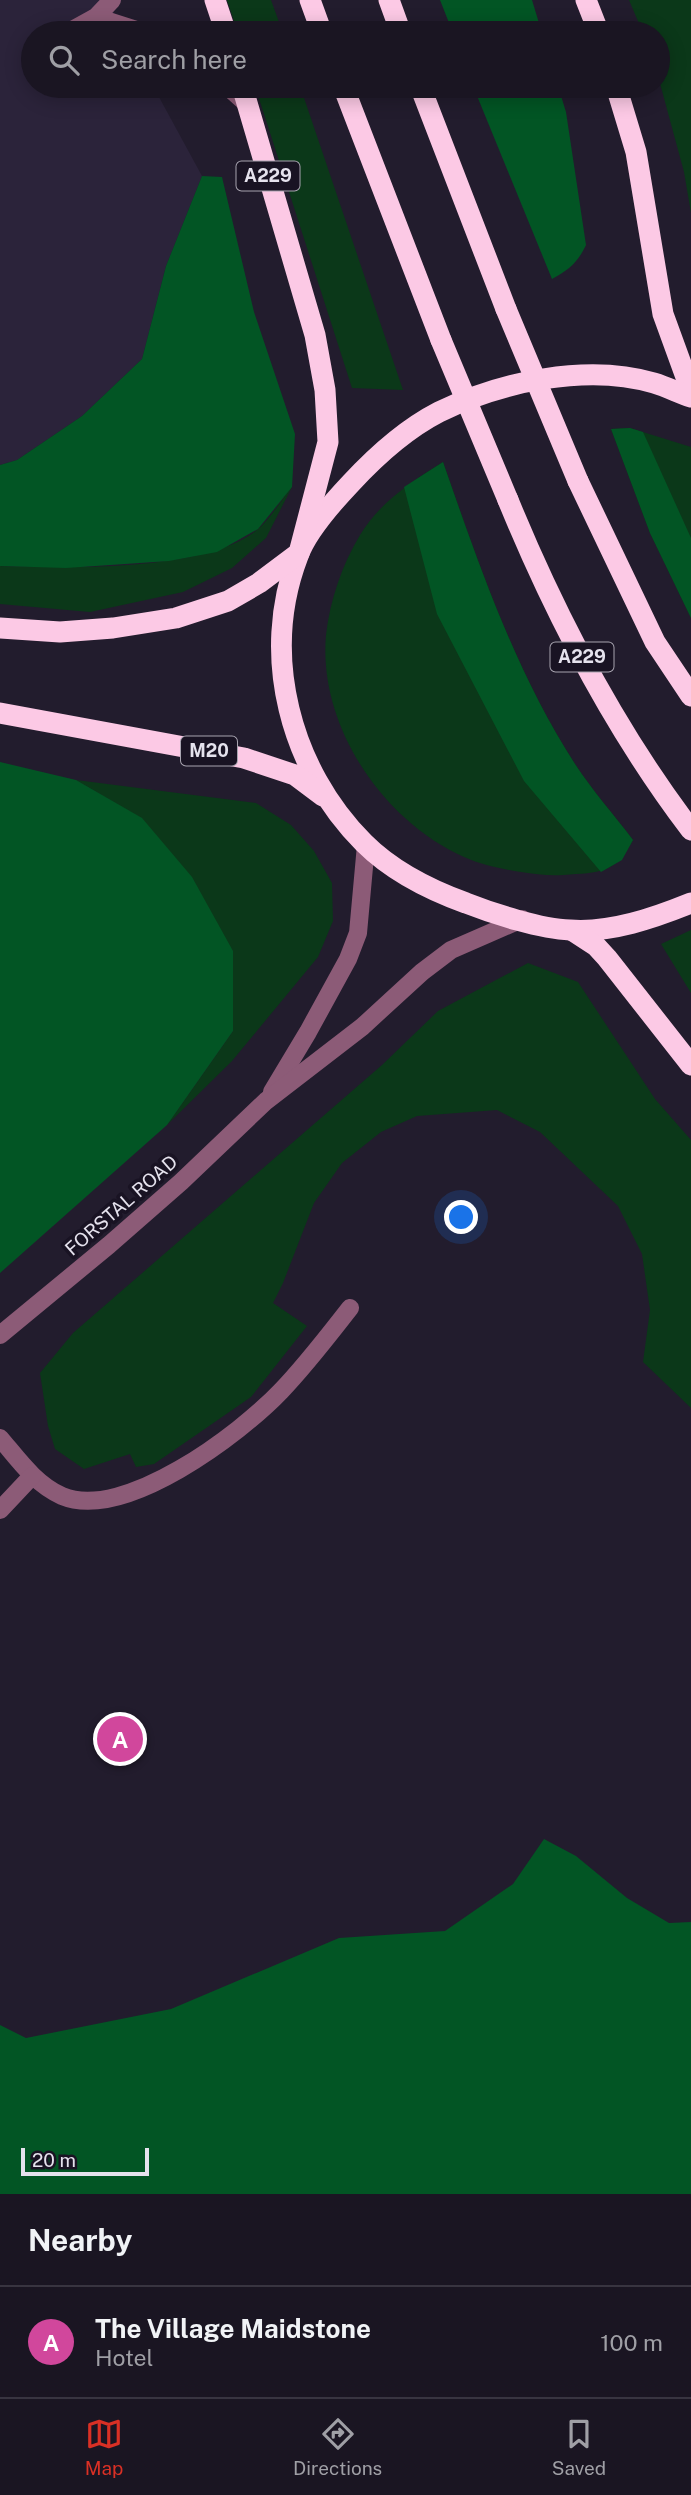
<!DOCTYPE html>
<html lang="en">
<head>
<meta charset="utf-8">
<style>
	body { margin:0; font-family:"Public Sans",sans-serif; background:#27222f; color:#f1f3f6 }
	.scale { position:absolute; left:21px; bottom:18px; width:128px; box-sizing:border-box; padding-left:7px; border:4px solid #e5e2ed; border-top:0; font-size:19px; line-height:24px; white-space:nowrap; color:#e5e2ed; -webkit-text-stroke:5px #191323; paint-order:stroke }
	.you { position:absolute; left:462px; top:1218px; width:24px; height:24px; margin:-18px; border:5px solid #fff; border-radius:50%; background:#1a73e8; box-shadow:0 0 0 10px #1a73e833 }
	.badge { display:grid; place-items:center; width:46px; height:46px; border-radius:50%; background:#d93025; color:#fff; font-size:23px; font-weight:700 }
	.pin { position:absolute; translate:-50% -50%; border:4px solid #fff; box-shadow:0 2px 7px #0006 }
	.list { margin:0; padding:0; list-style:none }
	h2 { display:flex; justify-content:space-between; align-items:center; height:91px; margin:0; padding:0 28px; font-size:30px }
	h2 small { font-size:23px; font-weight:400; color:#9f9fa5 }
	.list li { display:grid; grid-template-columns:46px 1fr auto; gap:21px; align-items:center; box-sizing:border-box; height:112px; padding:0 28px; border-top:2px solid #383440 }
	.list b { display:block; font-size:26px; white-space:nowrap }
	.list p { margin:0; font-size:23px; white-space:nowrap; color:#9f9fa5 }
	.list em { font-size:23px; font-style:normal; color:#9f9fa5 }
	.icon { flex:none; width:38px; height:38px; fill:none; stroke:currentColor; stroke-width:2; stroke-linecap:round; stroke-linejoin:round }
	.map { position:relative; flex:none; width:691px; height:2194px; overflow:hidden }
	.search { position:absolute; background:#1a1522; box-shadow:0 4px 18px #0003; left:21px; right:21px; top:21px; height:77px; display:flex; align-items:center; gap:18px; box-sizing:border-box; padding:0 24px; border-radius:38px; color:#9f9fa5; font-size:26px }
	.sheet { height:203px; background:#1a1522 }
	nav { display:flex; justify-content:space-around; align-items:center; box-sizing:border-box; height:98px; border-top:2px solid #383440; background:#1a1522; font-size:19px; color:#9f9fa5 }
	nav a { display:grid; justify-items:center; gap:4px }
	nav .on { color:#d93025 }
	.map>svg:first-child { display:block }
	.built { fill:#2b233a }
	.green { fill:#0b3819 }
	.forest { fill:#025524 }
	.lines { fill:none; stroke-linecap:round; stroke-linejoin:round }
	.minor { stroke:#8c5b77; stroke-width:18 }
	.highway { stroke:#fcc9e5; stroke-width:21 }
	.highway-bridge { stroke:#fcc9e5; stroke-width:21 }
	.labels { text-anchor:middle; stroke-width:7; stroke-linejoin:round; paint-order:stroke }
	.shield { fill:#191323; stroke:#a8a4b0; stroke-width:2 }
	.shield-label { font-size:18px; font-weight:bold; fill:#e5e2ed }
	.street-label { font-size:19px; fill:#e5e2ed; stroke:#191323 }
</style>
</head>
<body>
<div class="map">
<svg width="691" height="2194" viewBox="0 0 691 2194">
	<rect width="100%" height="100%" fill="#221c2d"/>
	<polygon class="built" points="0,0 107,0 125,33 33,33 33,86 153,86 202,176 166,266 142,359 82,416 17,460 0,465"/>
	<g class="green">
		<polygon points="227,0 271,0 283,33 238,33"/>
		<polygon points="629,0 691,0 691,213 684,172 658,76 658,33 643,33"/>
		<polygon points="255,86 300,86 403,390 352,388"/>
		<polygon points="630,428 691,447 691,618 650,533 611,429"/>
		<path d="M 443,462 C 479,565 515,671 575,764 C 592,790 614,815 633,840 C 613,875 601,872 563,875 C 549,876 535,874 521,872 C 502,869 482,865 464,857 C 383,821 318,726 326,635 C 330,600 342,565 360,535 C 380,502 411,482 443,462 Z"/>
		<path d="M 292,487 L 266,538 L 232,568 L 183,592 L 90,612 L 0,604 L 0,566 C 65,568 207,572 258,529 C 271,518 281,500 292,487 Z"/>
		<polygon points="76,780 256,803 291,825 314,851 332,883 333,921 318,957 232,1061 167,1125 233,1031 142,819"/>
		<polygon points="691,930 691,993 661,944"/>
		<polygon points="528,963 578,982 655,1099 691,1140 691,1408 643,1362 650,1310 642,1254 618,1206 540,1132 497,1110 417,1116 381,1132 342,1163 314,1203 283,1283 273,1303 307,1326 251,1397 154,1464 136,1467 130,1454 84,1469 55,1449 48,1426 40,1373 73,1333 382,1065 438,1011"/>
	</g>
	<g class="forest">
		<polygon points="440,0 532,0 542,33 453,33"/>
		<path d="M 473,86 L 558,86 L 566,112 L 586,245 C 578,262 569,270 552,279 Z"/>
		<polygon points="202,176 222,177 254,312 295,434 292,487 258,529 217,552 169,561 66,568 0,566 0,465 17,460 82,416 142,359 166,266"/>
		<polygon points="630,428 643,432 691,538 691,618 650,533 611,429"/>
		<path d="M 443,462 C 479,565 515,671 575,764 C 592,790 614,815 633,840 L 622,860 L 601,872 L 524,781 L 437,614 L 404,487 Z"/>
		<polygon points="0,762 76,780 142,818 192,877 233,951 233,1031 167,1125 0,1273"/>
		<polygon points="544,1839 576,1856 627,1898 669,1923 691,1922 691,2194 0,2194 0,2025 26,2038 171,2009 339,1938 445,1931 513,1884"/>
	</g>
	<g class="lines">
		<g class="minor">
			<polyline points="96,17 146,33"/>
			<polyline points="67,33 96,17 112,0"/>
			<polyline points="227,86 247,104"/>
			<polyline points="272,1092 308,1032 348,959 358,933 366,845"/>
			<polyline points="0,1335 109,1245 181,1182 266,1101 362,1027 422,972 451,950 522,919"/>
			<path d="M 0,1438 C 18,1459 35,1484 62,1496 C 124,1522 240,1434 281,1391 C 306,1365 328,1336 350,1308"/>
			<polyline points="0,1510 32,1476"/>
		</g>
		<g class="highway">
			<polyline points="215,0 226,33"/>
			<polyline points="310,0 322,33"/>
			<polyline points="389,0 401,33"/>
			<polyline points="586,0 599,33"/>
			<polyline points="343,86 441,340"/>
			<polyline points="420,86 506,309"/>
			<polyline points="616,86 636,152 663,314 691,391"/>
			<path d="M 691,397 C 679,393 667,387 654,383 C 587,363 500,382 439,412 C 406,429 376,456 351,483 C 334,501 306,533 298,556 C 260,655 290,769 364,843 C 392,871 430,890 466,903 C 494,914 541,929 570,930 C 611,933 654,918 691,903"/>
			<polyline points="578,481 655,642 691,696"/>
			<path d="M 508,500 C 556,617 615,730 691,830"/>
			<polyline points="0,628 60,632 113,628 176,618 228,601 259,583 299,553 328,442 325,390 315,335 242,86"/>
			<polyline points="0,713 244,758 295,775 323,796"/>
			<polyline points="573,931 596,946 607,958 691,1065"/>
		</g>
		<g class="highway-bridge">
			<polyline points="506,309 578,481"/>
			<polyline points="441,340 508,500"/>
		</g>
	</g>
	<g class="labels">
		<g class="shield">
			<rect x="236.5" y="161.5" width="63" height="29" rx="5"/>
			<rect x="550.5" y="642.5" width="63" height="29" rx="5"/>
			<rect x="181" y="736.5" width="56" height="29" rx="5"/>
		</g>
		<g class="shield-label">
			<text x="268" y="182">A229</text>
			<text x="582" y="663">A229</text>
			<text x="209" y="757">M20</text>
		</g>
		<g class="street-label">
			<text transform="translate(121 1205) rotate(-41)" y="7">FORSTAL ROAD</text>
		</g>
	</g>
</svg>
<div class="scale">20 m</div>
<div class="you"></div>
<div class="pin badge" style="left:120px;top:1739px;background:#d1479c">A</div>
<div class="search"><svg class="icon" aria-label="search" viewBox="0 0 24 24"><circle cx="10" cy="10" r="6"/><path d="M15 15l6 6"/></svg>Search here</div>
</div>
<section class="sheet">
<h2>Nearby<small></small></h2>
<ul class="list">
<li><span class="badge" style="background:#d1479c">A</span><div><b>The Village Maidstone</b><p>Hotel</p></div><em>100 m</em></li>
</ul>
</section>
<nav>
<a class="on"><svg class="icon" aria-label="map" viewBox="0 0 24 24"><path d="M3 6l6-2 6 2 6-2v14l-6 2-6-2-6 2zM9 4v14M15 6v14"/></svg>Map</a>
<a><svg class="icon" aria-label="directions" viewBox="0 0 24 24"><path d="M12 3l9 9-9 9-9-9zM9 14v-3h6M13 9l2 2-2 2"/></svg>Directions</a>
<a><svg class="icon" aria-label="saved" viewBox="0 0 24 24"><path d="M7 4h10v16l-5-4-5 4z"/></svg>Saved</a>
</nav>
</body>
</html>
